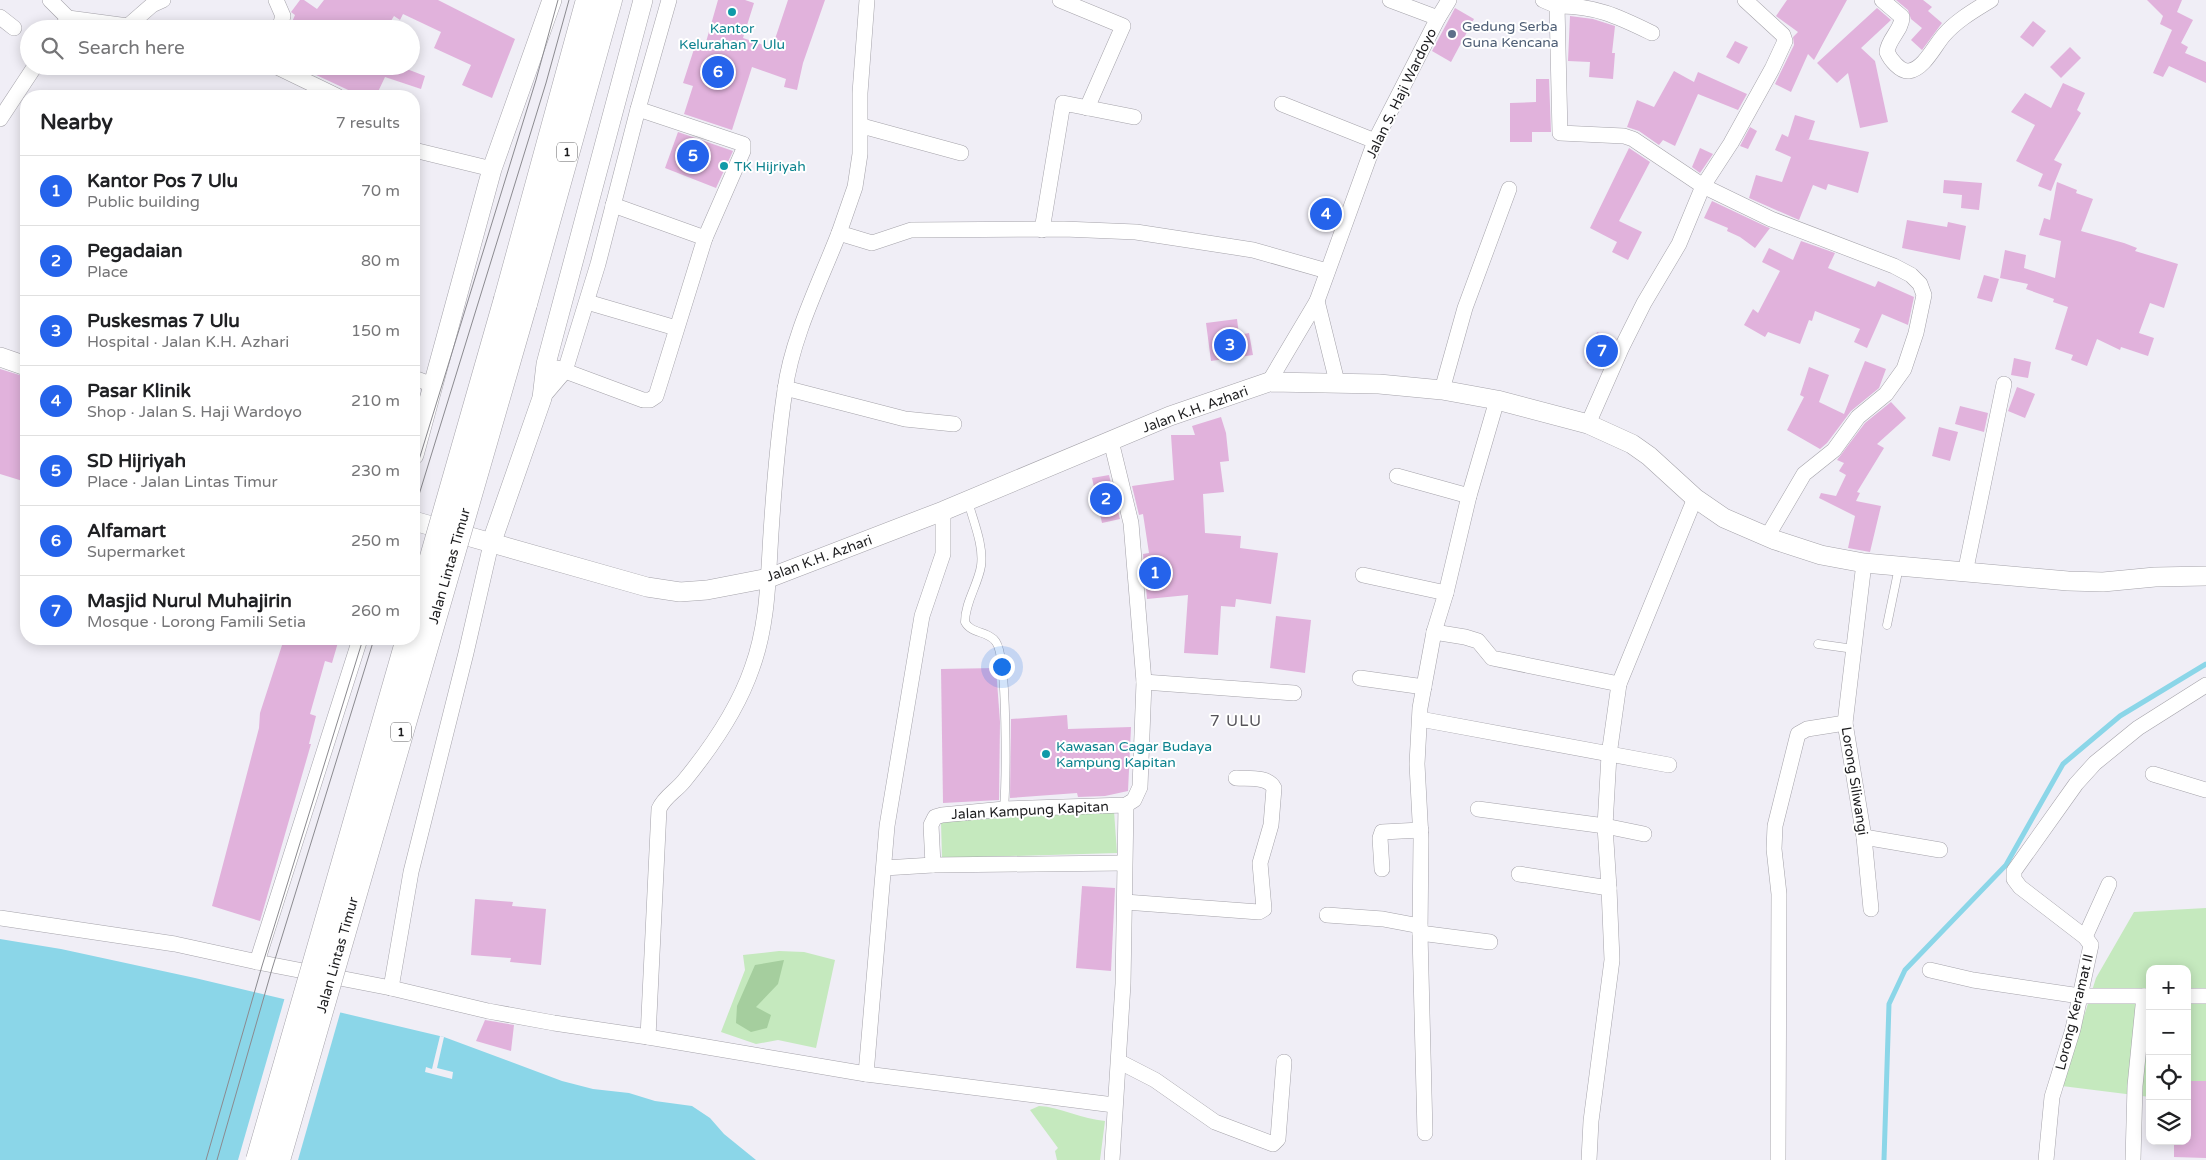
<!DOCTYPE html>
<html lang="en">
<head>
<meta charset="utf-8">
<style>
	body { margin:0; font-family:"Varela Round",sans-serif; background:#f6f6f6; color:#202124 }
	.controls { position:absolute; right:15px; bottom:15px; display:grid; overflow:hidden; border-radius:10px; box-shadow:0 2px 12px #0003 }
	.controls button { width:45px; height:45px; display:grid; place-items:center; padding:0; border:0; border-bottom:1px solid #e0e0e0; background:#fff; color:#202124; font:25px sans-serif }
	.you { position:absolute; left:1001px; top:666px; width:18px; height:18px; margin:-12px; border:4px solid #fff; border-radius:50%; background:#1a73e8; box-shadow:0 0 0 8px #1a73e833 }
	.badge { display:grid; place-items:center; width:32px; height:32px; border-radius:50%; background:#2563eb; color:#fff; font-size:16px; font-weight:700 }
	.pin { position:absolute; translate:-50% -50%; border:2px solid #fff; box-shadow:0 1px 5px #0006 }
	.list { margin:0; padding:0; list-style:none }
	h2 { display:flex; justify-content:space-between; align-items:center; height:65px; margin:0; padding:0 20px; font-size:21px }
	h2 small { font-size:16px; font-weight:400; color:#757577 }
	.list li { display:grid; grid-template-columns:32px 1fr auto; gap:15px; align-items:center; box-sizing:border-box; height:70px; padding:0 20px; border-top:1px solid #e0e0e0 }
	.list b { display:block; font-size:19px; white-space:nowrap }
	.list p { margin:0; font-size:16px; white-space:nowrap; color:#757577 }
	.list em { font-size:16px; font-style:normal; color:#757577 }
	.icon { flex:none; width:28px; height:28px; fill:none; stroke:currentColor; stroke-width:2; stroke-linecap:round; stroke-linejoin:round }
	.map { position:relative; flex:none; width:2206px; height:1160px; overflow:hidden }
	.search { position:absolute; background:#fff; box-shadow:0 2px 12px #0003; left:20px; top:20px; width:400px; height:55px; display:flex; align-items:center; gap:12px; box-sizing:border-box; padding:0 18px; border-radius:28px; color:#757577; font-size:19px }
	.panel { position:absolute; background:#fff; box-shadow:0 2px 12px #0003; left:20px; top:90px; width:400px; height:555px; border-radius:20px }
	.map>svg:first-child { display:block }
	.green { fill:#c5e9be }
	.forest { fill:#a5ce9e }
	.water { fill:#8bd6e8 }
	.pier { fill:#f0eef6 }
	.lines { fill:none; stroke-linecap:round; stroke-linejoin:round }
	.stream { stroke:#8bd6e8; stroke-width:5 }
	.building { fill:#e1b2dc }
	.service-casing { stroke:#a5a3aa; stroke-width:9 }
	.minor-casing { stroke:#a5a3aa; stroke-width:16 }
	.tertiary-casing { stroke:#a5a3aa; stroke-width:20 }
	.trunk-casing { stroke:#a5a3aa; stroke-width:25 }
	.service { stroke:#fff; stroke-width:8 }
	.minor { stroke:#fff; stroke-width:15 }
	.tertiary { stroke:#fff; stroke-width:19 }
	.trunk { stroke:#fff; stroke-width:24 }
	.tram { stroke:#8b8a8f; stroke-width:1 }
	.trunk-bridge-casing { stroke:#a5a3aa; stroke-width:25; stroke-linecap:butt }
	.trunk-bridge { stroke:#fff; stroke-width:24 }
	.culture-dot { fill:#0f9aa8; stroke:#fff; stroke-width:2 }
	.service-dot { fill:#5c6f8a; stroke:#fff; stroke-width:2 }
	.labels { text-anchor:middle; stroke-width:4; stroke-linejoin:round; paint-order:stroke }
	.shield { fill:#fff; stroke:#616162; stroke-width:1 }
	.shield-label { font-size:12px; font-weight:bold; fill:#1d1d1f }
	.service-label { font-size:14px; fill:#4e5e75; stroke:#fff; text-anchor:start }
	.culture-label { font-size:14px; fill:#0d838f; stroke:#fff; text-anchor:start }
	.street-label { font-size:14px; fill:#1d1d1f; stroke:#fff }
	.quarter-label { font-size:16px; letter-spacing:1px; fill:#555359; stroke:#fff }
</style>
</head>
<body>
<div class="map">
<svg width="2206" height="1160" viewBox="0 0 2206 1160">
	<rect width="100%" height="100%" fill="#f0eef6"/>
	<g class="green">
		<polygon points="1114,811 1117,853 942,858 941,822"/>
		<polygon points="2206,908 2206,1103 2187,1101 2187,969 2150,969 2150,1097 2062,1086 2096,978 2134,912"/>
		<polygon points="779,951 804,952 835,960 816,1048 778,1040 756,1044 721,1032 745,970 743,955"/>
		<path d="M 1039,1106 C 1060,1107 1082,1119 1105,1121 L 1100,1160 L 1057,1160 L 1055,1151 L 1058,1148 L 1030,1110 Z"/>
	</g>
	<polygon class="forest" points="784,960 778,984 756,1007 771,1015 767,1028 751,1032 736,1023 737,1006 755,965"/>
	<polygon class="water" points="0,939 61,949 195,978 444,1037 562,1081 593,1089 629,1093 655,1101 692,1106 710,1118 724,1134 756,1160 0,1160"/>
	<g class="pier">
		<polygon points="285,997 341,1010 298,1160 238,1160"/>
		<polygon points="440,1036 444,1037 437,1068 453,1072 452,1079 425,1072 426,1067 432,1069"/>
	</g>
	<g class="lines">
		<polyline class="stream" points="1884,1160 1889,1004 1905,970 2006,865 2063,764 2120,716 2206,664"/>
	</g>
	<g class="building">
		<polygon points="300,0 304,0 317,9 324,0 438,0 515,39 492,98 462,85 471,65 434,48 441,32 403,14 400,20 394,16 386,29 289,29 295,15 291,12"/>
		<polygon points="718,0 745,0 754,3 743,38 772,48 788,0 825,0 803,63 797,90 784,87 786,79 752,67 732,130 684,114 693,86 683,83 695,46 704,49"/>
		<polygon points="1787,0 1847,0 1814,60 1808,54 1791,92 1775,84 1794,45 1793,37 1798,32 1776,16"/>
		<polygon points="1896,0 1923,0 1932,7 1928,11 1942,23 1922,50 1911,40 1922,28 1911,19 1908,10"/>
		<polygon points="2147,0 2182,0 2177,12 2193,20 2181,43 2188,47 2185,53 2206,62 2206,83 2169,66 2163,77 2153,73 2172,30 2160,24 2163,16"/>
		<polygon points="1455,8 1474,19 1451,62 1432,51"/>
		<polygon points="1877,8 1891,20 1861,48 1875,61 1888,122 1860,128 1848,73 1837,83 1817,63"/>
		<polygon points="1570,16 1593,19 1615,26 1612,53 1615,53 1613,79 1589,77 1590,62 1568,61"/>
		<polygon points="2033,21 2046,31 2033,47 2020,37"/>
		<polygon points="1735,41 1748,47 1739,64 1726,57"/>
		<polygon points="2070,47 2081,58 2061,78 2050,67"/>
		<polygon points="297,66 352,66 368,74 369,72 360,69 360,66 399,66 425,76 421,89 385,77 376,96 361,96"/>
		<polygon points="1674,71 1694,82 1698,72 1747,94 1738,110 1698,94 1675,146 1663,140 1659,145 1639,131 1627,127 1637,100 1654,107"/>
		<polygon points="1536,79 1549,79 1551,132 1532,132 1532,142 1510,142 1510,103 1536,102"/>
		<polygon points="2063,83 2085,93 2077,110 2081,113 2054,160 2062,164 2051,191 2038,186 2043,174 2016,161 2035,125 2011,112 2025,93 2051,108"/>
		<polygon points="1795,115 1815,121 1809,139 1807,139 1869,152 1858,193 1828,184 1826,190 1813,185 1799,220 1749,198 1756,175 1782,182 1791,157 1775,150 1782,134 1788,137"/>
		<polygon points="1750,127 1757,131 1748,149 1740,146"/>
		<polygon points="678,132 733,151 716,188 665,168"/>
		<polygon points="1629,148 1650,162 1619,221 1642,232 1628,260 1612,252 1617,242 1590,228"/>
		<polygon points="1700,148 1713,154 1700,173 1692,167"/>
		<polygon points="1944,180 1982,183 1979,210 1961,208 1962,195 1943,193"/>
		<polygon points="2057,182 2077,190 2076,193 2093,199 2081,231 2124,243 2137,248 2135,251 2178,264 2164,308 2150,303 2139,333 2154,338 2148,356 2121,347 2120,350 2097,339 2087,366 2071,360 2073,355 2055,349 2068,307 2053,302 2054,299 2026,289 2028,284 2000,278 2005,250 2026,255 2024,268 2055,278 2061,241 2039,235 2044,218 2050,220"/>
		<polygon points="1712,201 1767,227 1770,228 1755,248 1740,237 1727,231 1728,228 1704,218"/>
		<polygon points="1907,220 1947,227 1948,222 1966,226 1960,260 1902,248"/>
		<polygon points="1801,241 1835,253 1828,268 1875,287 1878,281 1914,297 1908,325 1882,314 1867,348 1854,342 1860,329 1815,311 1812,321 1809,320 1800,344 1768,332 1765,337 1744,325 1753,309 1758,313 1780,271 1762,262 1769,248 1793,260"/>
		<polygon points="1984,275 1999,279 1992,302 1977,298"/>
		<polygon points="1237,319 1239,335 1249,333 1253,355 1211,361 1206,323"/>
		<polygon points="1597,332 1616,339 1602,368 1587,363"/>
		<polygon points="2014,358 2031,362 2028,378 2011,375"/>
		<polygon points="1865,361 1886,369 1879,388 1851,411 1827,443 1820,449 1787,430 1804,397 1800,395 1809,367 1829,375 1819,402 1844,414"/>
		<polygon points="0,369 26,377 26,482 0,474"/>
		<polygon points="2017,387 2035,394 2025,418 2008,411"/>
		<polygon points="1891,402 1906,418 1877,444 1884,448 1857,492 1860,493 1856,501 1881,506 1870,552 1848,548 1855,516 1819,498 1821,493 1836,496 1846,475 1839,471 1844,463 1837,460 1865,423"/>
		<polygon points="1960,406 1988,413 1984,432 1955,424"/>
		<polygon points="1221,417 1226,433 1229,461 1220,462 1224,492 1203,494 1205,533 1241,536 1240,548 1278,553 1271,604 1236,599 1235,607 1221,606 1218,655 1184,653 1188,595 1147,599 1143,554 1149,553 1143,514 1139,515 1132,486 1174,480 1171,435 1195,435 1192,426"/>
		<polygon points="1939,427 1958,432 1950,461 1932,456"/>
		<polygon points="1109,475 1120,519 1102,523 1092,478"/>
		<polygon points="1276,616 1311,620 1305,673 1270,668"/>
		<polygon points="284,639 339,639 332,663 325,661 310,714 316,716 309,744 311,744 260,921 212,906 259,728 260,713"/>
		<polygon points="996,668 1000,722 999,800 943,803 941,669"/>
		<polygon points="1067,715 1068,729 1131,727 1128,791 1105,796 1078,797 1077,793 1010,798 1011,719"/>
		<polygon points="1082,886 1115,888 1111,971 1076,968"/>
		<polygon points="475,899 513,902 512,906 546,909 541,965 510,962 511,958 471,955"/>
		<polygon points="485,1020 514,1025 511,1051 476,1041"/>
		<polygon points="2187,1081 2206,1081 2206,1158 2174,1157 2174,1141 2187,1141"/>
	</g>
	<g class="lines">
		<defs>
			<g id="service">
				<path d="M 968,501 C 973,521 984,545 981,566 C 978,585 965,602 965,622 C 971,634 989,631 996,642 C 1008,659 1006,783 1004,809"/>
				<polyline points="1887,625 1899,567"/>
				<polyline points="1818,644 1854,649"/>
			</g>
			<g id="minor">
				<polyline points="50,0 68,18"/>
				<polyline points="276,0 283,16 279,29"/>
				<polyline points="867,0 860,93 860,154 855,187 839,233 872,243 911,230 1064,229 1136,232 1253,250 1327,271"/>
				<polyline points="1060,0 1123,26 1087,108"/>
				<polyline points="1390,0 1438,18"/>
				<polyline points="1543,0 1557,6 1560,133 1624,136 1633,139 1703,186 1771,219 1894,266 1911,275 1920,284 1924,295 1916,333 1904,369 1886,394 1858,417 1834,450 1804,474 1767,537"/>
				<path d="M 1882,0 L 1902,17 C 1902,30 1888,39 1887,52 C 1890,59 1900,72 1909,71 C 1924,69 1935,45 1944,35 C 1957,20 1975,10 1991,0"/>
				<path d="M 1557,6 C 1595,5 1619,17 1652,33"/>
				<polyline points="0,17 14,28"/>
				<polyline points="61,29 68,18 128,26 152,5 163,0"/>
				<polyline points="275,66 337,96"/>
				<polyline points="1282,104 1375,141"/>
				<polyline points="638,109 743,144 743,151 705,238"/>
				<polyline points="0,119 35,66"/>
				<polyline points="862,126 961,153"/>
				<polyline points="414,150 492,169"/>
				<polyline points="1042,230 1063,103 1134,117"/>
				<polyline points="1317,301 1337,382"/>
				<polyline points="587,302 676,328"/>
				<polyline points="557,368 643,400 650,400 656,396 705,238 613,205"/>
				<polyline points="414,378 433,385"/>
				<polyline points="1269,382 1317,301 1375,141 1438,18 1449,0"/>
				<polyline points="785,388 905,419 954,424"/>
				<polyline points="1442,390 1465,308 1509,189"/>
				<polyline points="542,398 565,371 598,264 638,109 669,0"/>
				<polyline points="1588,424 1621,349 1644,303 1679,244 1703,186 1731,143 1772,69 1785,41 1783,35 1745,0"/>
				<polyline points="1397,476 1469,496"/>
				<polyline points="1864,563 1845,723 1864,837 1871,909"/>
				<polyline points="1965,573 2004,384"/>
				<polyline points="1363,575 1446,593"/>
				<polyline points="1434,632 1465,637 1478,641 1492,658 1619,684"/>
				<polyline points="1360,678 1424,687"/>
				<polyline points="1144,682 1294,693"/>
				<polyline points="1420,719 1669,765"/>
				<polyline points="2153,774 2206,790"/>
				<polyline points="1478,809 1605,826 1644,834"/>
				<polyline points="1864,837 1940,850"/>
				<polyline points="933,865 931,825 935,817 942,815 1004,809 1126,805 1134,800 1140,787 1144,682 1131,523 1111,441"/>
				<polyline points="884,868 933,865 1124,863"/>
				<polyline points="1382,869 1380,838 1382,832 1421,830"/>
				<polyline points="1519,874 1609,888 1605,826 1609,755 1619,684 1695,498"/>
				<path d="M 1125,902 L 1259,912 L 1264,909 L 1260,863 L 1271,825 L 1274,788 C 1268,776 1248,779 1236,778"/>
				<polyline points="1327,915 1383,919 1420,926"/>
				<polyline points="0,918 175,944 257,962 391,988 488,1011 554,1023 648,1037 866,1074 1114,1105"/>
				<polyline points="1420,933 1490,942"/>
				<polyline points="2085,937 2109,884"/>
				<polyline points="257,962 360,639"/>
				<polyline points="1930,970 1973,980 2080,996 2150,996"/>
				<polyline points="391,988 411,872 466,653 491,544"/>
				<polyline points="2187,996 2206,996"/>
				<path d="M 648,1037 L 659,809 C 664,797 676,791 684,781 C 711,748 738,709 752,668 C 768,624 768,579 771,533 C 774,486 778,437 785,390 C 792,337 820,282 839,233"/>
				<polyline points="1120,1062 1155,1080 1215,1122 1273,1144 1278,1139 1284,1062"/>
				<polyline points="866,1074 887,826 922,616 943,554 943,511"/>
				<polyline points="1425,1133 1420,933 1421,839 1417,764 1420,708 1434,632 1446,593 1469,496 1497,400"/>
				<polyline points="1112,1160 1123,984 1126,805"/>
				<polyline points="1589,1160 1591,1121 1612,960 1609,888"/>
				<polyline points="1778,1160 1779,894 1774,849 1775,826 1798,734 1807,729 1845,723"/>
				<polyline points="2046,1160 2052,1097 2073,1029 2091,945 2085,937 2020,887 2014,879 2014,871 2076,784 2095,763 2138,728 2206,685"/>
				<polyline points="2133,1160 2135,1086 2144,996"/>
			</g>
			<g id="tertiary">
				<polyline points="0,357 26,366"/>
				<polyline points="414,455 492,169 552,0"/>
				<polyline points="414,521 647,587 680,592 707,590 769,578 943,511 1170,416 1269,382 1379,384 1442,390 1497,400 1588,424 1632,444 1649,456 1695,498 1724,518 1775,540 1821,555 1864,563 2068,581 2103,582 2155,577 2206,576"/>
				<polyline points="491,544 542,398 546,364 643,0"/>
			</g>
			<g id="trunk">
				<polyline points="506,299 588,0"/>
				<polyline points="525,304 610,0"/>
			</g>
		</defs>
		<use href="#service" class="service-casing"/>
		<use href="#minor" class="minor-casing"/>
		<use href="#tertiary" class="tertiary-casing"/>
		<use href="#trunk" class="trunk-casing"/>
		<use href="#service" class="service"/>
		<use href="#minor" class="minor"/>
		<use href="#tertiary" class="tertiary"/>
		<use href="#trunk" class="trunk"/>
		<g class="tram">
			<polyline points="414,476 536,80 558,0"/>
			<polyline points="414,511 546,83 569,0"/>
			<polyline points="206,1160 262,966 363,639"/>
			<polyline points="217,1160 272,969 374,639"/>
		</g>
		<defs>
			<g id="trunk-bridge">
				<polyline points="414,620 506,299"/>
				<polyline points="258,1160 408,639"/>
				<polyline points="278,1160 525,304"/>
			</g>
		</defs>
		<use href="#trunk-bridge" class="trunk-bridge-casing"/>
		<use href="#trunk-bridge" class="trunk-bridge"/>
	</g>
	<g class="culture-dot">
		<circle cx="732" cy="12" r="5"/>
		<circle cx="724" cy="166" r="5"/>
		<circle cx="1046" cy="754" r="5"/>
	</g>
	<circle class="service-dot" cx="1452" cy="34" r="5"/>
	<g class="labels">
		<g class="shield">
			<rect x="557" y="142.5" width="20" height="19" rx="4"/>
			<rect x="391" y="722.5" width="20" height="19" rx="4"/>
		</g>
		<g class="shield-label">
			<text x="567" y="156">1</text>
			<text x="401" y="736">1</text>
		</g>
		<g class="service-label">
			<text x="1462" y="31">Gedung Serba<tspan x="1462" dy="16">Guna Kencana</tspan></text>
		</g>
		<g class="culture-label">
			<text x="732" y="33" text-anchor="middle">Kantor<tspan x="732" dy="16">Kelurahan 7 Ulu</tspan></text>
			<text x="734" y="171">TK Hijriyah</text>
			<text x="1056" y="751">Kawasan Cagar Budaya<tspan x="1056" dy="16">Kampung Kapitan</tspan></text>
		</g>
		<g class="street-label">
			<text transform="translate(1401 93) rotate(-64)" y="5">Jalan S. Haji Wardoyo</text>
			<text transform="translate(1195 409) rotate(-20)" y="5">Jalan K.H. Azhari</text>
			<text transform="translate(819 558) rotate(-20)" y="5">Jalan K.H. Azhari</text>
			<text transform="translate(449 566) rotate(-74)" y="5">Jalan Lintas Timur</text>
			<text transform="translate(1855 781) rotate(81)" y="5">Lorong Siliwangi</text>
			<text transform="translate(1030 810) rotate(-3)" y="5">Jalan Kampung Kapitan</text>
			<text transform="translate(337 955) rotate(-74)" y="5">Jalan Lintas Timur</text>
			<text transform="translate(2074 1012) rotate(-76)" y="5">Lorong Keramat II</text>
		</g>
		<g class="quarter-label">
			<text x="1236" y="726">7 ULU</text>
		</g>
	</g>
</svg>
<div class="controls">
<button>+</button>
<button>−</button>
<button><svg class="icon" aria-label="locate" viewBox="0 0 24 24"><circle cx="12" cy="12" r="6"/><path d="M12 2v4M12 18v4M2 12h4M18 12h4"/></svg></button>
<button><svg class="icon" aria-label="layers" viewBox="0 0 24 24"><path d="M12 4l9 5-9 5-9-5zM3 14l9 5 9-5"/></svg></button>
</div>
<div class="you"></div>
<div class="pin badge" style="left:1155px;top:573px">1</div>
<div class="pin badge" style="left:1106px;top:499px">2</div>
<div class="pin badge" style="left:1230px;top:345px">3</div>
<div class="pin badge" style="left:1326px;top:214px">4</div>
<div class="pin badge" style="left:693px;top:156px">5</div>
<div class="pin badge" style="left:718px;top:72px">6</div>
<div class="pin badge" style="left:1602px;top:351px">7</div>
<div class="search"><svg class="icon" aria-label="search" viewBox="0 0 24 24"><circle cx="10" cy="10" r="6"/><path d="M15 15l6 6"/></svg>Search here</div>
<section class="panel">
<h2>Nearby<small>7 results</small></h2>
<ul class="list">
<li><span class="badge">1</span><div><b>Kantor Pos 7 Ulu</b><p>Public building</p></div><em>70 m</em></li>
<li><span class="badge">2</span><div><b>Pegadaian</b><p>Place</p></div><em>80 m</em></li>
<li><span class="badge">3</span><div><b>Puskesmas 7 Ulu</b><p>Hospital · Jalan K.H. Azhari</p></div><em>150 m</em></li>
<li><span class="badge">4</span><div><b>Pasar Klinik</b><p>Shop · Jalan S. Haji Wardoyo</p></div><em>210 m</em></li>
<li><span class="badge">5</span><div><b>SD Hijriyah</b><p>Place · Jalan Lintas Timur</p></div><em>230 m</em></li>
<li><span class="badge">6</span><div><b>Alfamart</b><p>Supermarket</p></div><em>250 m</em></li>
<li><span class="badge">7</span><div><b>Masjid Nurul Muhajirin</b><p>Mosque · Lorong Famili Setia</p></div><em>260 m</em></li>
</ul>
</section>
</div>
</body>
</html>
